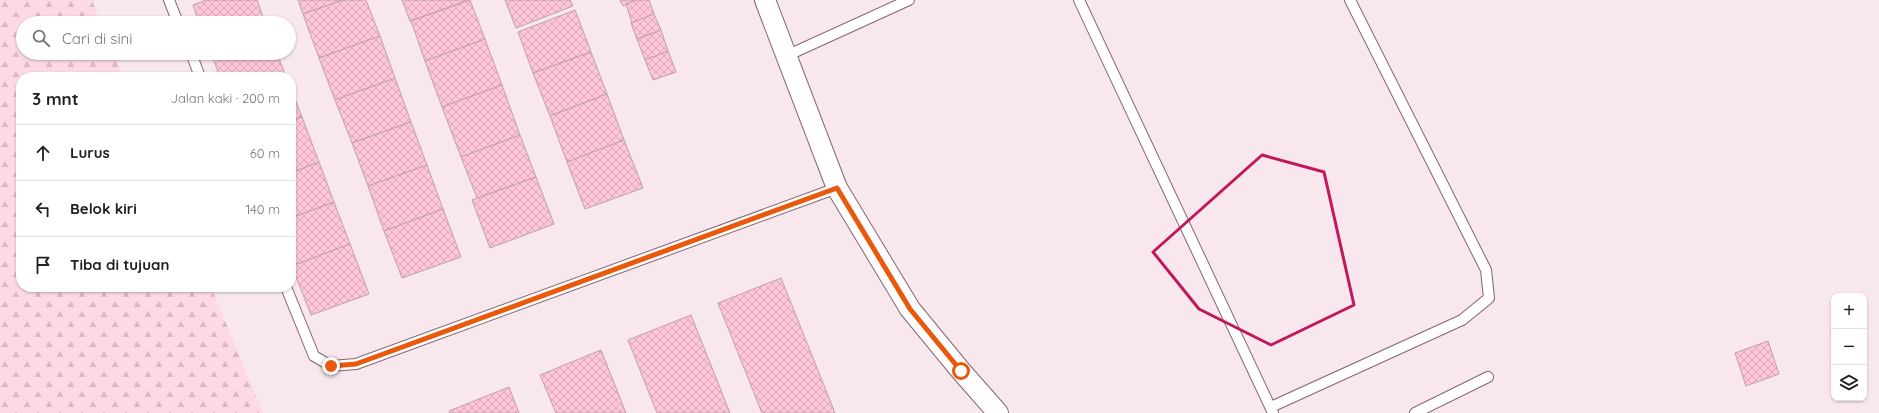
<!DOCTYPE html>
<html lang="id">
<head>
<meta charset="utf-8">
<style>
	body { margin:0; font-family:Quicksand,sans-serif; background:#f6f6f6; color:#202124 }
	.controls { position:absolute; right:12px; bottom:12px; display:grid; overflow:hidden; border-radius:8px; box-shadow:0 1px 3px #0004 }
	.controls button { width:36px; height:36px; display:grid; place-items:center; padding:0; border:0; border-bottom:1px solid #e0e0e0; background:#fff; color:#202124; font:20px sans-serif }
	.stop { position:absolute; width:12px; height:12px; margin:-9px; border:3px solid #ea580c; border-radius:50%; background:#fff }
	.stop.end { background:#ea580c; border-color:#fff; box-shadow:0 1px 4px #0008 }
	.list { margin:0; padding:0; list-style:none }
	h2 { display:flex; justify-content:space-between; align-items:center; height:52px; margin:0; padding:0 16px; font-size:17px }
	h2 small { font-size:13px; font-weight:400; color:#757577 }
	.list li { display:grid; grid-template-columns:26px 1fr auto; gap:12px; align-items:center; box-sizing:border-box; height:56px; padding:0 16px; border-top:1px solid #e0e0e0 }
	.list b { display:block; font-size:15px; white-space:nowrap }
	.list em { font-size:13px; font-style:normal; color:#757577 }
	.icon { flex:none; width:22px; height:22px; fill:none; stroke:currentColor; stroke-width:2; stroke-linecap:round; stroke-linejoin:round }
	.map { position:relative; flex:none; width:1879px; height:413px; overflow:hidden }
	.search { position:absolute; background:#fff; box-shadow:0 1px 3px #0004; left:16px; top:16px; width:280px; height:44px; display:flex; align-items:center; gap:10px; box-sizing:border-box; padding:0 14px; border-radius:22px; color:#757577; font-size:15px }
	.panel { position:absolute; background:#fff; box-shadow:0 1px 3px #0004; left:16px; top:72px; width:280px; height:220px; border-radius:16px }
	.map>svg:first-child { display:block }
	.built { fill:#f8e7ec; fill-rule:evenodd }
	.forest { fill:url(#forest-firs) }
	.building { fill:url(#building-cross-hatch); stroke:#c1a0aa }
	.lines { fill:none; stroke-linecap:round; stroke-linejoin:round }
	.service-casing { stroke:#846670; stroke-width:12 }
	.minor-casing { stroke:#846670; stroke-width:22 }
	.service { stroke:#fff; stroke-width:10 }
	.minor { stroke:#fff; stroke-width:20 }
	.route { stroke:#ea580c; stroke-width:5 }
	.marked { fill:none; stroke:#c2185b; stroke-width:3; stroke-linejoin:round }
</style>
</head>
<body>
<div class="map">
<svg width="1879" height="413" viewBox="0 0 1879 413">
	<defs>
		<pattern id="forest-firs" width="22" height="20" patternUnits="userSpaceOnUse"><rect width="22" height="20" fill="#fdd9e4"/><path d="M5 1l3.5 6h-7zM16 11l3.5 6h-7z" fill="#d9bac3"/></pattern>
		<pattern id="building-cross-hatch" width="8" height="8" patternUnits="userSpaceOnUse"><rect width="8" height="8" fill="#fec6d7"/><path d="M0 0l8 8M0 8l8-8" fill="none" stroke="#daaab8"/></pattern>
	</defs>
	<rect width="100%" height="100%" fill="#fcf5f7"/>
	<path class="built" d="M 83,0 L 1879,0 L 1879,413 L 244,413 L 195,287 L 291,287 L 291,77 L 113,77 L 104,53 L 289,53 L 289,23 L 92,23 ZM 1834,296 L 1864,296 L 1864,398 L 1834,398 Z"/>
	<polygon class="forest" points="0,0 92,0 101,23 23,23 23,53 114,53 123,77 21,77 21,287 211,287 263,413 0,413"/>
	<g class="building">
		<polygon points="206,0 257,0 265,23 199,23 193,5"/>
		<polygon points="298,0 343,0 303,14"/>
		<polygon points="343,0 366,0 380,36 319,58 303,14"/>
		<polygon points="402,0 469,0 410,21"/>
		<polygon points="470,0 485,39 425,61 411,21"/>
		<polygon points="505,0 570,0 573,6 516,28"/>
		<polygon points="620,0 637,0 623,6"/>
		<polygon points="637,0 649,0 654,14 632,23 626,4"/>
		<polygon points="575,10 591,52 533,73 518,32"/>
		<polygon points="654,14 661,30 637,39 631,23"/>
		<polygon points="661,30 668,51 645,60 637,39"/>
		<polygon points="380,36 395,78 335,100 319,58"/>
		<polygon points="485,39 502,85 442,107 425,61"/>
		<polygon points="668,51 676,72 653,80 645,60"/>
		<polygon points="591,52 607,94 550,116 533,73"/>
		<polygon points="211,53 277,53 284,72 270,77 220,77"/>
		<polygon points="284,72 286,77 270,77"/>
		<polygon points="395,78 411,122 352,143 335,100"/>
		<polygon points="502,85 520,135 461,157 442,107"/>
		<polygon points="291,89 302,117 291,121"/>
		<polygon points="607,94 624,140 567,162 550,116"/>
		<polygon points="302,117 319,162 291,173 291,121"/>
		<polygon points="411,122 427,165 368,186 352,143"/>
		<polygon points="520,135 536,177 477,198 461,157"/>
		<polygon points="624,140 643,188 585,209 567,162"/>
		<polygon points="319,162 334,202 291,218 291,173"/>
		<polygon points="427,165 443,209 384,231 368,186"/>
		<polygon points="536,177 554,224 490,248 472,200"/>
		<polygon points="334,202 350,244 292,266 291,218"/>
		<polygon points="443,209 461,257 402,278 384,231"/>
		<polygon points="350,244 369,294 311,315 292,266"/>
		<polygon points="781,278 835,413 762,413 718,303"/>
		<polygon points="691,315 730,413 657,413 628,340"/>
		<polygon points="1768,341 1779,374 1746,386 1735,353"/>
		<polygon points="601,350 626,413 556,413 540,375"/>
		<polygon points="509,387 519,413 450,413 449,411"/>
	</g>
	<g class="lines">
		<defs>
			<g id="service">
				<polyline points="169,0 178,23"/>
				<polyline points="1079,0 1273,413"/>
				<polyline points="191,53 200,77"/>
				<polyline points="786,56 909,0"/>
				<polyline points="286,287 314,356 331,366 356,364 837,188"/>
				<polyline points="1271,407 1462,320 1489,298 1486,270 1350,0"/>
				<polyline points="1415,413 1488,377"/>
			</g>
			<polyline id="minor" points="765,0 837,188 910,309 961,371 998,413"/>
		</defs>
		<use href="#service" class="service-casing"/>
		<use href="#minor" class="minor-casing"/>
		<use href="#service" class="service"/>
		<use href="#minor" class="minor"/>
	</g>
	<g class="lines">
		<polyline class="route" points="331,366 356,364 837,188 910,309 961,371"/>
	</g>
	<path class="marked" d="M 1262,155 L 1324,172 L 1354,305 L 1271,345 L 1199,309 L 1153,252 Z"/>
</svg>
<div class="controls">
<button>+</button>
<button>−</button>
<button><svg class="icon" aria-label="layers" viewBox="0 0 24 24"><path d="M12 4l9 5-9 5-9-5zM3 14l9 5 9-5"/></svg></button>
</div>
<div class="stop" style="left:961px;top:371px"></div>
<div class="stop end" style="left:331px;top:366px"></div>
<div class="search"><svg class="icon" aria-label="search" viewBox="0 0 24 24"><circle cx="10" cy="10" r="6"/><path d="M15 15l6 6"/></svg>Cari di sini</div>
<section class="panel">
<h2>3 mnt<small>Jalan kaki · 200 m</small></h2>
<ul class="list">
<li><svg class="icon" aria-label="ahead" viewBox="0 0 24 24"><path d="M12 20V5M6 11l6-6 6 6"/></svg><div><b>Lurus</b></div><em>60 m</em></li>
<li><svg class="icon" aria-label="left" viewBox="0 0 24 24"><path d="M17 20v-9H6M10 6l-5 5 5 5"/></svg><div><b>Belok kiri</b></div><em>140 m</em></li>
<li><svg class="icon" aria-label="arrive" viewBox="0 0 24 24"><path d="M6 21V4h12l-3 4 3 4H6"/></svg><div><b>Tiba di tujuan</b></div></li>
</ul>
</section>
</div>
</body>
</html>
